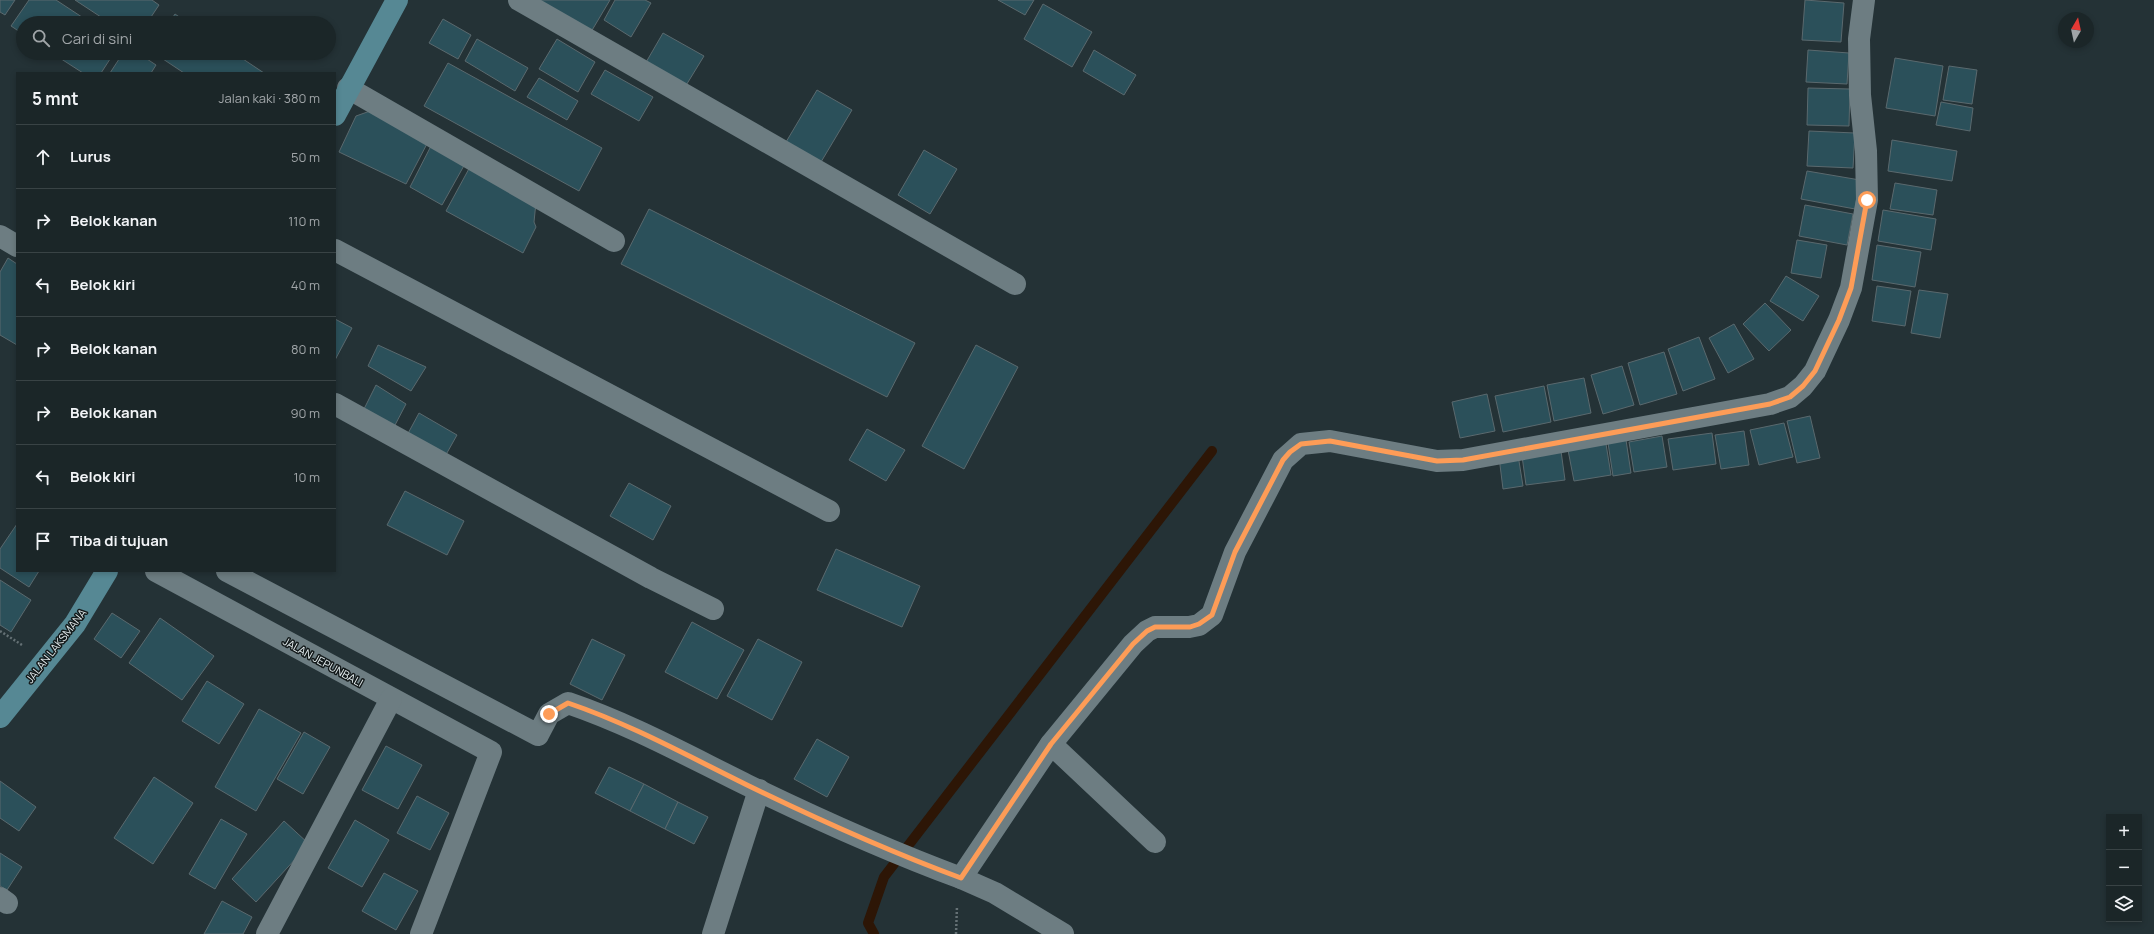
<!DOCTYPE html>
<html lang="id">
<head>
<meta charset="utf-8">
<style>
	body { margin:0; font-family:Manrope,sans-serif; background:#283234; color:#f1f3f6 }
	.controls { position:absolute; right:12px; bottom:12px; display:grid; overflow:hidden; border-radius:0px; box-shadow:0 2px 6px #0003 }
	.controls button { width:36px; height:36px; display:grid; place-items:center; padding:0; border:0; border-bottom:1px solid #394345; background:#1b2628; color:#f1f3f6; font:20px sans-serif }
	.compass { position:absolute; left:2058px; top:12px; width:36px; height:36px; border-radius:50%; background:#1b2628; box-shadow:0 2px 6px #0003; rotate:9deg }
	.stop { position:absolute; width:12px; height:12px; margin:-9px; border:3px solid #fd9c57; border-radius:50%; background:#fff }
	.stop.end { background:#fd9c57; border-color:#fff; box-shadow:0 1px 4px #0008 }
	.list { margin:0; padding:0; list-style:none }
	h2 { display:flex; justify-content:space-between; align-items:center; height:52px; margin:0; padding:0 16px; font-size:17px }
	h2 small { font-size:13px; font-weight:400; color:#a0a5a8 }
	.list li { display:grid; grid-template-columns:26px 1fr auto; gap:12px; align-items:center; box-sizing:border-box; height:64px; padding:0 16px; border-top:1px solid #394345 }
	.list b { display:block; font-size:15px; white-space:nowrap }
	.list em { font-size:13px; font-style:normal; color:#a0a5a8 }
	.icon { flex:none; width:22px; height:22px; fill:none; stroke:currentColor; stroke-width:2; stroke-linecap:round; stroke-linejoin:round }
	.map { position:relative; flex:none; width:2154px; height:934px; overflow:hidden }
	.search { position:absolute; background:#1b2628; box-shadow:0 2px 6px #0003; left:16px; top:16px; width:320px; height:44px; display:flex; align-items:center; gap:10px; box-sizing:border-box; padding:0 14px; border-radius:22px; color:#a0a5a8; font-size:15px }
	.panel { position:absolute; background:#1b2628; box-shadow:0 2px 6px #0003; left:16px; top:72px; width:320px; height:500px; border-radius:0px }
	.map>svg:first-child { display:block }
	.lines { fill:none; stroke-linecap:round; stroke-linejoin:round }
	.stream { stroke:#2d1606; stroke-width:10 }
	.building { fill:#2b505a; stroke:#5a696e }
	.path { stroke:#657175; stroke-width:2.5; stroke-dasharray:2 2; stroke-linecap:butt }
	.street { stroke:#6d7d82; stroke-width:22 }
	.secondary { stroke:#568894; stroke-width:22 }
	.route { stroke:#fd9c57; stroke-width:5 }
	.labels { text-anchor:middle; stroke-width:3; stroke-linejoin:round; paint-order:stroke }
	.street-label { font-size:11px; fill:#e8f1f3; stroke:#13191a }
</style>
</head>
<body>
<div class="map">
<svg width="2154" height="934" viewBox="0 0 2154 934">
	<rect width="100%" height="100%" fill="#243236"/>
	<g class="lines">
		<polyline class="stream" points="874,934 868,923 884,877 1212,451"/>
	</g>
	<g class="building">
		<polygon points="0,0 15,0 5,15 0,12"/>
		<polygon points="29,0 56,0 91,23 23,23 23,34 11,26"/>
		<polygon points="75,0 152,0 159,5 147,23 110,23"/>
		<polygon points="523,0 610,0 588,37"/>
		<polygon points="615,0 645,0 651,3 631,37 604,20"/>
		<polygon points="998,0 1034,0 1025,15"/>
		<polygon points="1805,0 1844,3 1841,42 1802,40"/>
		<polygon points="1043,4 1092,32 1072,67 1024,39"/>
		<polygon points="175,14 188,23 169,23"/>
		<polygon points="443,19 471,35 458,59 429,43"/>
		<polygon points="663,33 704,56 685,87 645,64"/>
		<polygon points="477,39 528,68 515,91 465,61"/>
		<polygon points="557,39 595,62 578,92 539,69"/>
		<polygon points="1094,50 1136,75 1124,95 1083,71"/>
		<polygon points="1808,50 1849,53 1847,84 1806,82"/>
		<polygon points="52,53 114,53 101,73 83,73"/>
		<polygon points="123,53 138,53 156,65 151,73 110,73"/>
		<polygon points="154,53 234,53 264,73 184,73"/>
		<polygon points="1895,58 1943,66 1935,116 1886,108"/>
		<polygon points="448,63 602,148 579,191 424,106"/>
		<polygon points="1949,66 1977,70 1972,104 1943,100"/>
		<polygon points="605,70 653,97 639,121 591,94"/>
		<polygon points="539,78 578,101 567,120 527,97"/>
		<polygon points="1808,88 1850,89 1849,126 1807,125"/>
		<polygon points="817,90 852,110 821,162 786,142"/>
		<polygon points="1941,102 1973,108 1970,131 1936,125"/>
		<polygon points="373,110 429,140 406,184 339,152 356,116"/>
		<polygon points="1809,131 1855,133 1853,168 1807,166"/>
		<polygon points="1892,140 1957,151 1952,181 1888,171"/>
		<polygon points="433,142 466,162 442,205 410,187"/>
		<polygon points="924,150 957,169 930,214 898,195"/>
		<polygon points="471,165 536,202 534,222 536,227 523,253 446,211"/>
		<polygon points="1807,171 1860,180 1855,209 1801,199"/>
		<polygon points="1895,183 1937,190 1933,215 1890,209"/>
		<polygon points="1805,205 1853,214 1847,245 1799,236"/>
		<polygon points="649,209 915,343 887,397 621,264"/>
		<polygon points="1883,210 1936,219 1931,250 1878,241"/>
		<polygon points="1797,240 1827,245 1821,278 1791,273"/>
		<polygon points="1877,245 1921,252 1915,287 1872,280"/>
		<polygon points="8,258 17,264 17,345 0,335 0,272"/>
		<polygon points="1786,276 1819,296 1803,321 1770,301"/>
		<polygon points="1877,286 1911,291 1905,326 1872,321"/>
		<polygon points="1919,290 1948,294 1940,338 1911,333"/>
		<polygon points="1765,303 1791,330 1769,351 1743,324"/>
		<polygon points="335,319 352,328 335,360"/>
		<polygon points="1734,324 1754,359 1728,373 1709,338"/>
		<polygon points="1699,337 1715,379 1683,391 1668,349"/>
		<polygon points="378,345 426,367 411,391 368,366"/>
		<polygon points="976,345 1018,367 964,469 922,446"/>
		<polygon points="1664,352 1677,394 1640,405 1628,363"/>
		<polygon points="1622,366 1634,405 1603,414 1591,375"/>
		<polygon points="1584,378 1591,413 1554,421 1547,385"/>
		<polygon points="376,385 406,404 394,427 363,411"/>
		<polygon points="1544,386 1551,422 1503,432 1495,396"/>
		<polygon points="1487,394 1495,431 1460,438 1452,402"/>
		<polygon points="419,413 457,435 443,460 405,439"/>
		<polygon points="1810,416 1820,458 1797,463 1787,421"/>
		<polygon points="1784,423 1793,457 1759,465 1750,430"/>
		<polygon points="867,429 905,450 886,481 849,460"/>
		<polygon points="1744,431 1749,465 1721,469 1715,435"/>
		<polygon points="1712,433 1716,464 1673,470 1668,439"/>
		<polygon points="1662,436 1667,467 1634,472 1629,442"/>
		<polygon points="1626,440 1631,473 1613,476 1608,443"/>
		<polygon points="1606,444 1611,475 1574,481 1568,450"/>
		<polygon points="1561,451 1565,480 1526,485 1522,456"/>
		<polygon points="1518,455 1523,486 1503,489 1499,457"/>
		<polygon points="629,483 671,506 653,540 610,516"/>
		<polygon points="405,491 464,521 447,555 387,525"/>
		<polygon points="17,524 17,571 39,571 29,587 0,568 0,549"/>
		<polygon points="836,549 920,586 902,627 817,590"/>
		<polygon points="0,580 31,600 11,632 0,625"/>
		<polygon points="112,613 140,631 121,658 94,639"/>
		<polygon points="160,618 214,656 182,700 129,663"/>
		<polygon points="692,622 744,650 717,699 665,672"/>
		<polygon points="592,639 625,655 602,700 570,684"/>
		<polygon points="758,639 802,662 772,720 727,696"/>
		<polygon points="207,681 244,704 219,744 182,721"/>
		<polygon points="259,709 301,733 256,811 215,787"/>
		<polygon points="304,732 330,747 303,794 277,779"/>
		<polygon points="817,739 849,757 827,797 794,779"/>
		<polygon points="386,746 422,765 398,809 362,790"/>
		<polygon points="609,767 644,784 630,811 595,793"/>
		<polygon points="154,777 193,803 153,864 114,838"/>
		<polygon points="0,781 36,807 19,831 0,818"/>
		<polygon points="644,784 678,802 665,829 630,811"/>
		<polygon points="417,796 449,813 430,850 397,833"/>
		<polygon points="678,802 708,817 694,844 665,829"/>
		<polygon points="221,819 247,834 215,889 189,874"/>
		<polygon points="355,820 389,840 362,887 328,868"/>
		<polygon points="284,821 309,844 256,902 232,879"/>
		<polygon points="0,853 22,867 7,890 0,886"/>
		<polygon points="384,873 418,891 396,930 362,911"/>
		<polygon points="222,901 252,917 243,934 204,934"/>
	</g>
	<g class="lines">
		<g class="path">
			<polyline points="0,631 22,645"/>
			<polyline points="956,934 957,906"/>
		</g>
		<g class="street">
			<polyline points="519,0 1015,284"/>
			<polyline points="348,88 614,241"/>
			<polyline points="0,236 17,246"/>
			<polyline points="335,250 829,511"/>
			<polyline points="335,404 651,578 713,609"/>
			<polyline points="156,571 491,752 421,934"/>
			<path d="M 227,571 L 538,735 L 549,714 L 568,703 C 630,724 688,756 747,785 C 817,819 888,851 961,878 L 1051,744 L 1133,644 L 1147,631 L 1155,627 L 1189,627 L 1199,625 L 1212,615 L 1235,552 L 1283,460 L 1301,444 L 1330,441 L 1437,461 L 1463,460 L 1770,404 L 1790,397 L 1803,386 L 1815,371 L 1839,320 L 1851,288 L 1867,200 L 1866,151 L 1860,95 L 1859,39 L 1864,0"/>
			<polyline points="1051,744 1155,842"/>
			<polyline points="961,878 995,893 1063,934"/>
			<polyline points="0,898 7,903"/>
			<polyline points="267,934 391,699"/>
			<polyline points="713,934 759,790"/>
		</g>
		<g class="secondary">
			<polyline points="335,115 397,0"/>
			<polyline points="0,717 75,624 107,571"/>
		</g>
	</g>
	<g class="lines">
		<path class="route" d="M 549,714 L 568,703 C 630,724 688,756 747,785 C 817,819 888,851 961,878 L 1051,744 L 1133,644 L 1147,631 L 1155,627 L 1190,627 L 1199,624 L 1212,615 L 1235,552 L 1283,460 L 1290,452 L 1301,444 L 1330,441 L 1437,461 L 1463,460 L 1770,404 L 1790,397 L 1803,386 L 1815,371 L 1839,320 L 1851,288 L 1867,200"/>
	</g>
	<g class="labels">
		<g class="street-label">
			<text transform="translate(56 646) rotate(-52)" y="4">JALAN LAKSMANA</text>
			<text transform="translate(323 662) rotate(29)" y="4">JALAN JEPUNBALI</text>
		</g>
	</g>
</svg>
<div class="controls">
<button>+</button>
<button>−</button>
<button><svg class="icon" aria-label="layers" viewBox="0 0 24 24"><path d="M12 4l9 5-9 5-9-5zM3 14l9 5 9-5"/></svg></button>
</div>
<svg class="compass" viewBox="-18 -18 36 36"><path d="M0-13l5 13h-10z" fill="#e53935"/><path d="M0 13l5-13h-10z" fill="#a0a5a8"/></svg>
<div class="stop" style="left:1867px;top:200px"></div>
<div class="stop end" style="left:549px;top:714px"></div>
<div class="search"><svg class="icon" aria-label="search" viewBox="0 0 24 24"><circle cx="10" cy="10" r="6"/><path d="M15 15l6 6"/></svg>Cari di sini</div>
<section class="panel">
<h2>5 mnt<small>Jalan kaki · 380 m</small></h2>
<ul class="list">
<li><svg class="icon" aria-label="ahead" viewBox="0 0 24 24"><path d="M12 20V5M6 11l6-6 6 6"/></svg><div><b>Lurus</b></div><em>50 m</em></li>
<li><svg class="icon" aria-label="right" viewBox="0 0 24 24"><path d="M7 20v-9h11M14 6l5 5-5 5"/></svg><div><b>Belok kanan</b></div><em>110 m</em></li>
<li><svg class="icon" aria-label="left" viewBox="0 0 24 24"><path d="M17 20v-9H6M10 6l-5 5 5 5"/></svg><div><b>Belok kiri</b></div><em>40 m</em></li>
<li><svg class="icon" aria-label="right" viewBox="0 0 24 24"><path d="M7 20v-9h11M14 6l5 5-5 5"/></svg><div><b>Belok kanan</b></div><em>80 m</em></li>
<li><svg class="icon" aria-label="right" viewBox="0 0 24 24"><path d="M7 20v-9h11M14 6l5 5-5 5"/></svg><div><b>Belok kanan</b></div><em>90 m</em></li>
<li><svg class="icon" aria-label="left" viewBox="0 0 24 24"><path d="M17 20v-9H6M10 6l-5 5 5 5"/></svg><div><b>Belok kiri</b></div><em>10 m</em></li>
<li><svg class="icon" aria-label="arrive" viewBox="0 0 24 24"><path d="M6 21V4h12l-3 4 3 4H6"/></svg><div><b>Tiba di tujuan</b></div></li>
</ul>
</section>
</div>
</body>
</html>
